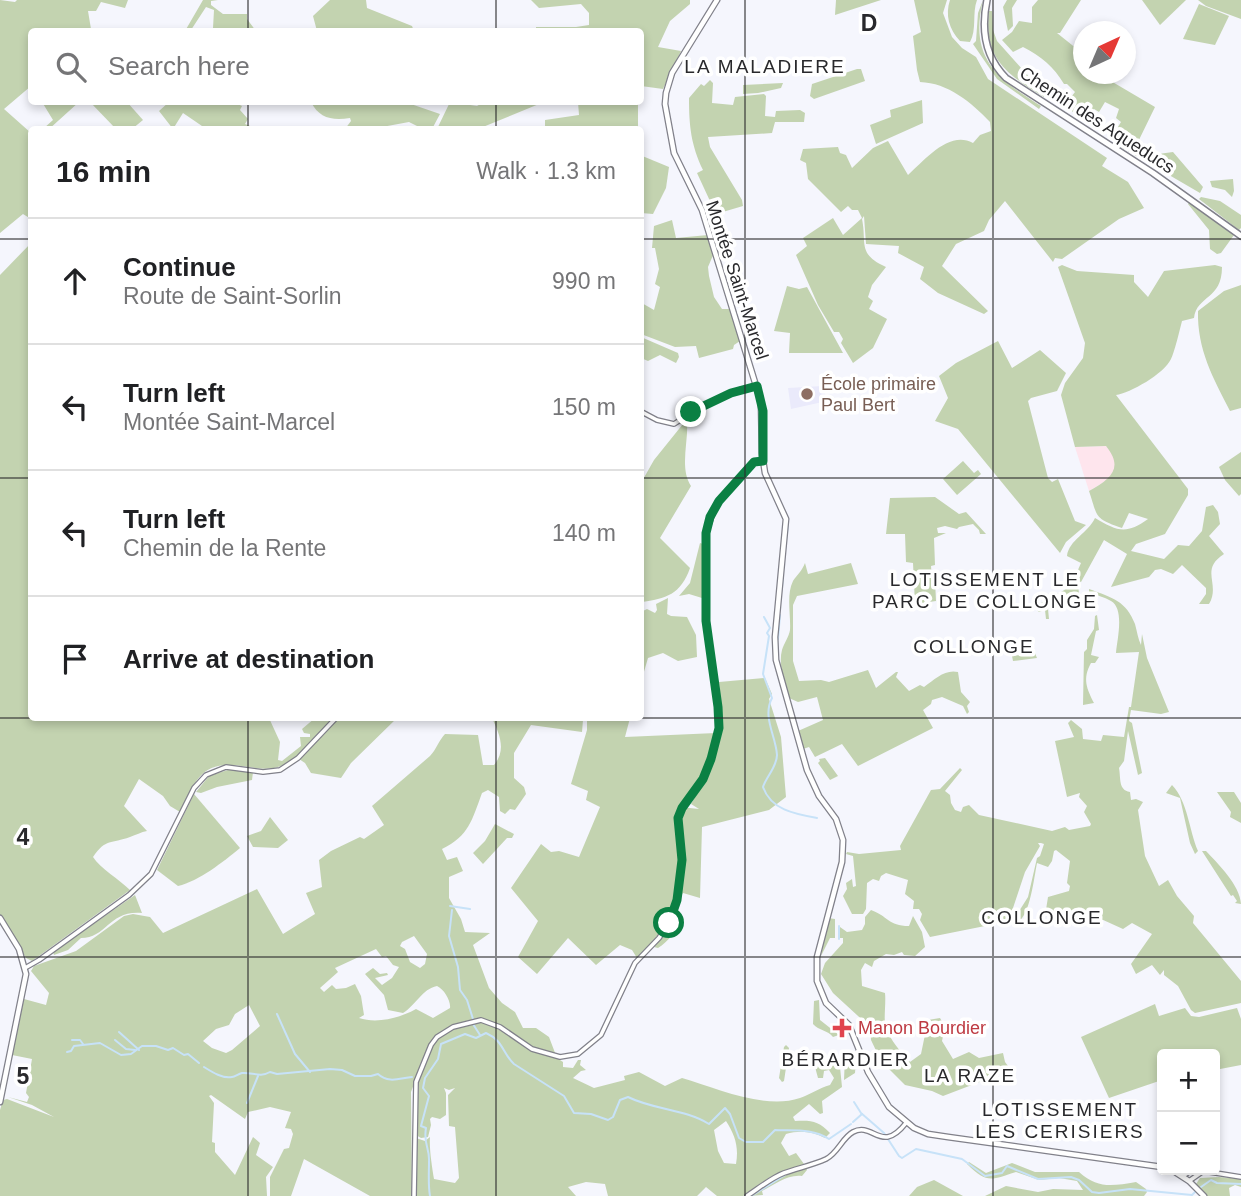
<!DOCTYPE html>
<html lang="en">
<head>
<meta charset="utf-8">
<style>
	body { margin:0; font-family:Helvetica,sans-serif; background:#f6f6f6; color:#202124 }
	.controls { position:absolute; right:21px; bottom:21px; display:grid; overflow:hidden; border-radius:7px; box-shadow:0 4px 10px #0003 }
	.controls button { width:63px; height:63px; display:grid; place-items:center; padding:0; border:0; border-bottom:2px solid #e0e0e0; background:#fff; color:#202124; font:35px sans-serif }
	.compass { position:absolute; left:1073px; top:21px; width:63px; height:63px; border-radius:50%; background:#fff; box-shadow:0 4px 10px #0003; rotate:44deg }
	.stop { position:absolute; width:21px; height:21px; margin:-16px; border:5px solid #0b8043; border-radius:50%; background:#fff }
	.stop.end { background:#0b8043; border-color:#fff; box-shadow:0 2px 7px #0008 }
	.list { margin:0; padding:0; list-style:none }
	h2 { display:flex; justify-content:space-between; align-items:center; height:91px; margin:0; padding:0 28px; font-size:30px }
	h2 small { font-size:23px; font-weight:400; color:#757577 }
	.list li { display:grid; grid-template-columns:46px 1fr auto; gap:21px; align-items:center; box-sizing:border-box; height:126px; padding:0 28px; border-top:2px solid #e0e0e0 }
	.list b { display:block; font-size:26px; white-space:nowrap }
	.list p { margin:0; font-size:23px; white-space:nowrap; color:#757577 }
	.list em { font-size:23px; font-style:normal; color:#757577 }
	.icon { flex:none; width:38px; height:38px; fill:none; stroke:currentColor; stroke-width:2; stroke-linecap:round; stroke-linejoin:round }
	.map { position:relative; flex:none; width:1241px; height:1196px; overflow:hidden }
	.search { position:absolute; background:#fff; box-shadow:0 4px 10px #0003; left:28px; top:28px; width:616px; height:77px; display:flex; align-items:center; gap:18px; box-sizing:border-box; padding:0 24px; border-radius:7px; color:#757577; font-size:26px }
	.panel { position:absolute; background:#fff; box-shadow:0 4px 10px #0003; left:28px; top:126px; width:616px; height:595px; border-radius:7px }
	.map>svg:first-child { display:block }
	.built { fill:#eaeafb }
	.industrial { fill:#fee5ed }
	.green { fill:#c3d3b0; fill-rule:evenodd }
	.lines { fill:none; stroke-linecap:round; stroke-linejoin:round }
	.stream { stroke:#c7e2f8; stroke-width:2 }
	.tertiary-casing { stroke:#81818a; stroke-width:6 }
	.secondary-casing { stroke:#81818a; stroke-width:7 }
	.primary-casing { stroke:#81818a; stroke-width:8 }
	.tertiary { stroke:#fff; stroke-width:3.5 }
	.secondary { stroke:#fff; stroke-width:4.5 }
	.primary { stroke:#fff; stroke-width:5 }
	.route { stroke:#0b8043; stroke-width:9 }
	.grid { fill:none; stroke:#29292c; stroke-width:2; stroke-opacity:0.55 }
	.education-dot { fill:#8d6e63; stroke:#fff; stroke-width:2.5 }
	.health-dot { fill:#e0444e; stroke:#fff; stroke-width:2.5 }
	.labels { text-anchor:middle; stroke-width:7; stroke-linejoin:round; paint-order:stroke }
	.street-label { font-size:18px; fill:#29292c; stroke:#fff }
	.education-label { font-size:18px; fill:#785e54; stroke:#fff; text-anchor:start }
	.health-label { font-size:18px; fill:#be3a42; stroke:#fff; text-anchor:start }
	.neighbourhood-label { font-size:19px; letter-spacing:2px; fill:#29292c; stroke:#fff }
	.grid-label { font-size:23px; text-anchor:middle; font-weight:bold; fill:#29292c; stroke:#fff; stroke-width:7; stroke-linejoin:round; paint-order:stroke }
</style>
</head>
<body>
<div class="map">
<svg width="1241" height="1196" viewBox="0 0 1241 1196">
	<rect width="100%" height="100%" fill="#f5f6fd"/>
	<polygon class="built" points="823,386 827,401 791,409 788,388"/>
	<polygon class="industrial" points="1106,446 1115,457 1115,469 1109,479 1089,491 1075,447"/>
	<g class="green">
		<polygon points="0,0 15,2 17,0 128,0 125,8 101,2 96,11 88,11 91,29 94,31 74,31 77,30 70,28 62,31 32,32 31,86 4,109 31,133 31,219 23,214 0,233"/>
		<polygon points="203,0 218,0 211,1 211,5 223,14 247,14 247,19 256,31 211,31 213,28 214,10 206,7 191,30 194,31 185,31"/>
		<polygon points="330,0 366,0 367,8 412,26 414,31 317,31 313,16"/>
		<polygon points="531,0 690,0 690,4 670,21 658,47 681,51 663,89 641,86 640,32 536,31 536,27 576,27 589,25 589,13 581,4 539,8"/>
		<polygon points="836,0 881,0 835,15"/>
		<path d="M 914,0 L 947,0 L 943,13 L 952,37 L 962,48 L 976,57 L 988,79 L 1107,158 L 1102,166 L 1128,182 L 1144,208 L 1119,219 L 1062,259 L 1055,258 L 1053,262 L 1005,201 L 989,220 L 984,231 L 956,244 L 942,266 L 988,311 L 984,314 L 938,293 L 920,279 L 924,267 L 898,253 L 899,246 L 866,244 L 864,216 L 862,219 C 867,243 857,254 886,267 L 872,285 L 868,297 L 873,301 L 869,309 L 887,319 L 873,348 L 853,363 L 841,343 L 843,339 L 839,332 L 834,332 L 818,305 L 796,255 L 807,246 L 803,238 L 833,218 L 843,235 L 862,218 L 858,210 L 852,210 L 848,206 L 841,212 L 808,179 L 806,163 L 800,160 L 803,149 L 838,147 L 840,153 L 846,155 L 852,168 L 873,148 L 888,141 L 908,175 C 925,160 949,130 973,143 L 980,135 L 991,131 L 990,122 C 971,102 948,83 920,82 L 917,70 L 913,36 L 921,32 Z"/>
		<path d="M 950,0 L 977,0 C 972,13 977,30 970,42 L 960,41 C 949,29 945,15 950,0 Z"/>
		<path d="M 983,0 C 969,58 996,78 1041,106 L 1039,109 L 997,79 L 973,44 L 976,41 L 978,13 Z"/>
		<polygon points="1007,0 1017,0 1012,8 1013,26 1008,31 1003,7"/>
		<path d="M 1038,0 L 1081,0 L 1060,33 L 1057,33 L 1082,53 L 1076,60 L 1083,64 L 1084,74 L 1099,74 L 1155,107 L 1136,146 L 1113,135 L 1121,122 L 1116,118 L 1119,109 L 1105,102 L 1099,112 L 1094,109 L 1087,121 L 1064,106 L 1075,92 L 1067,84 L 1064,84 C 1054,67 1041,56 1023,47 L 1013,52 L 1002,40 L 1012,32 L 1019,21 L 1032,23 L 1032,7 Z"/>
		<polygon points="1142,0 1186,0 1160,25"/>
		<polygon points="1198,0 1241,0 1241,19 1206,6"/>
		<polygon points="1199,4 1229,16 1215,45 1183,39"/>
		<path d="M 989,11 L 992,11 L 993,30 L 997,41 L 1041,90 L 1045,95 L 1044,97 C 1008,75 983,59 989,11 Z"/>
		<polygon points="857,69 861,69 865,81 814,99 810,96 812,84"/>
		<path d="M 710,80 L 713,83 L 712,103 L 733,105 L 735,97 L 764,94 L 766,96 L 765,116 L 775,117 L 776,111 L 800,110 L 805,113 L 804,122 L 775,122 L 772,133 L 708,137 L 710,147 L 742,200 L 743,206 L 716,214 L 697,173 L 703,170 C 691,145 689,126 689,98 L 701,84 L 704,86 Z"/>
		<polygon points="783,83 781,88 758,93 743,94 743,85"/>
		<polygon points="922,100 923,123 876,144 870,125 891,117 890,110"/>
		<polygon points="42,102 79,102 48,130 43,129 53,120"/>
		<polygon points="90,102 127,102 143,120 132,129 116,129"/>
		<polygon points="169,102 233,102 242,106 240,110 248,119 245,124 258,129 200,129 202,126 183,113 173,129 159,111"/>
		<path d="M 311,102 L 381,102 L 388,104 L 405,102 L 440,114 L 432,129 L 423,129 L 409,122 L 382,127 L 380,129 L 345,129 L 351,121 L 350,118 C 332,121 319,118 311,102 Z"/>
		<polygon points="450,102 477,106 484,102 538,102 539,104 478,129 437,129"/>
		<polygon points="578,102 638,102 638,129 545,129 545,120 579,115"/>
		<polygon points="1120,142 1151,155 1173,152 1203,187 1200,193 1121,147"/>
		<polygon points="640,155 669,167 666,188 653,214 641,213"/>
		<polygon points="1233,179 1234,191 1232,197 1225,190 1212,187 1210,181"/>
		<polygon points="1201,197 1220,201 1241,215 1241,228 1239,230 1199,199"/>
		<polygon points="1189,202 1234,235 1221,253 1217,254 1210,249 1209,230 1188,204"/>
		<polygon points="672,220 676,238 708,235 714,253 708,267 709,276 714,297 722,309 731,309 740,341 734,345 733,349 699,358 696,346 675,347 641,334 640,302 654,310 660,287 655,284 659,269 655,248 652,248 654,226"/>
		<path d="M 31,243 L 32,718 L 269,718 L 280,742 L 278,760 L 282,761 L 301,746 L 300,737 L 310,737 L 310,734 L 304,733 L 302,729 L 315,718 L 333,718 C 318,734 302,758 281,766 C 270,770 260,769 249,767 C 203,759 198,775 180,812 L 170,806 L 163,796 L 139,779 L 124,806 L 147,831 C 141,832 136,835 130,837 C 111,844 106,838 93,857 C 100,868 120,880 130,890 L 32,961 L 26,958 L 0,915 L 0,275 Z"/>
		<path d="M 1062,265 L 1077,271 L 1134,275 L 1134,282 L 1148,297 L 1164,271 L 1215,265 L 1222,267 C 1222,300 1197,295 1194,318 L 1182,321 C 1180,329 1174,354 1171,359 C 1164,374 1130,393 1116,395 L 1188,489 L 1188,495 L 1165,534 L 1136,544 L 1131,551 L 1164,559 L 1178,545 L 1189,546 L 1202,531 L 1206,507 L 1213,505 L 1218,512 L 1220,524 L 1209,536 L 1224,554 C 1199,570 1221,584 1209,604 L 1199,604 L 1206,594 L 1206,588 L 1182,565 L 1173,574 L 1161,569 L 1155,570 L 1149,577 L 1111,587 L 1127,554 L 1104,540 L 1081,582 L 1074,579 L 1081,563 L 1067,556 C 1069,540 1088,533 1095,518 C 1117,531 1126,535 1148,519 L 1129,513 L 1122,528 C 1093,518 1098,517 1089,491 C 1111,479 1124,468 1106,446 L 1075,447 L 1061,395 L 1065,383 L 1083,358 L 1085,343 L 1058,267 Z"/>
		<path d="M 1241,285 L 1241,408 L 1230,411 C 1213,378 1197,349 1198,311 L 1224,291 Z"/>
		<polygon points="787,286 799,289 807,287 843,353 789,353 790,333 774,331"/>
		<polygon points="641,337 678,353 679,357 676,363 660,355 648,361 641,358"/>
		<polygon points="998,341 1012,368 1040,350 1066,373 1057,391 1031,398 1028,401 1048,478 1052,482 1058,479 1075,521 1086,525 1066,542 1060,553 958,429 935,421 948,398 939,376 956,363"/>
		<path d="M 687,419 C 689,441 679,468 691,486 L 660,538 L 690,568 C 681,594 666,599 641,602 L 641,483 L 654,460 Z"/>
		<polygon points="1241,452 1241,494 1239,496 1225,480 1219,467"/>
		<polygon points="963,461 974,473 978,470 981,474 957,495 943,479"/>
		<polygon points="935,497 959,514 966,512 986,534 980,534 979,530 973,524 959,527 957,529 945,526 937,528 938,533 946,533 934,538 935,565 931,566 932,579 935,580 936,601 915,604 913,563 906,562 905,534 886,534 890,498"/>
		<polygon points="700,543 703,544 702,598 689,594 679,596 690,583"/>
		<path d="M 805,563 L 808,574 L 851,563 L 858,584 L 797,596 L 793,605 L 793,661 L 799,681 L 821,680 L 829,682 L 868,670 L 876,688 L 896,672 L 898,672 L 896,677 L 909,691 L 920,685 L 924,687 C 935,679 945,669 958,672 L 961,692 L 970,702 L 967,706 L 969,712 L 967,714 L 963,706 L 942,697 L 932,700 L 931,704 L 923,710 L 933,728 L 858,766 L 842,744 L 815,757 L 809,747 L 803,749 L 798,731 L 823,720 L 817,697 L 798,702 L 789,698 C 785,683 778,665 782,650 C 784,643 789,637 790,630 C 791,615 786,595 793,581 C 797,575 802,571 805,563 Z"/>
		<polygon points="1078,586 1079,593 1051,604 1048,609 1049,619 1046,619 1045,610 1039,612 1034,607 1068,588"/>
		<path d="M 1089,589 C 1113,598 1126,601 1135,624 C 1137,631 1138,639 1141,645 L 1142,634 L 1147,658 L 1169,712 L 1161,714 L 1131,710 L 1129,721 L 1132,723 L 1142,773 L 1138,775 L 1128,731 L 1124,761 L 1119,768 C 1121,778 1118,790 1130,792 L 1131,800 L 1136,799 L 1143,802 L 1138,810 L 1145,856 L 1159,886 L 1168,880 L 1177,896 L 1194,916 L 1193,923 L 1241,981 L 1241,1003 L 1195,1013 L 1191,1010 L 1178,986 L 1164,975 L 1164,970 L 1160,975 L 1152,965 L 1136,974 L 1131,964 L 1152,934 L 1132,923 L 1123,929 L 1101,919 L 1045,916 L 1048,897 L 1069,891 L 1070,886 L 1067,883 L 1070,861 L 1056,850 L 1054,851 L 1052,861 L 1048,867 L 1037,863 C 1034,878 1030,915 1018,922 L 1016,916 L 1028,897 L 1037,858 L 1040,856 L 1044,844 L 1041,843 L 1038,843 L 1040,846 L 1025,872 L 1011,914 L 1007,919 L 1000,923 L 930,937 L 920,920 L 922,914 L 919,909 L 913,909 L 914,901 L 905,894 L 908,880 L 886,873 L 881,876 L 879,881 L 873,879 L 867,883 L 866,909 L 863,914 L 852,914 L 843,896 L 847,889 L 846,883 L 852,879 L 853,887 L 856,886 L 853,856 L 846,854 L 847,852 L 859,854 L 901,850 L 900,846 L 931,790 L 940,789 L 960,768 L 962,770 L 945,791 L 950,795 L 951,803 L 955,810 L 961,812 L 963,807 L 969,805 L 979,815 L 1052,831 L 1065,827 L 1069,830 L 1090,826 L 1091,824 L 1084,812 L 1087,806 L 1079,797 L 1080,793 L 1067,797 L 1055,741 L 1074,737 L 1068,723 L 1071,720 L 1082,729 L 1083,739 L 1101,741 L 1103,735 L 1124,737 L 1129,707 L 1131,707 L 1139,652 L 1116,653 C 1117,640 1125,609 1111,601 C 1104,597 1096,595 1089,592 Z"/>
		<polygon points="668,598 667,614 671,616 687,617 696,635 697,657 678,661 663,653 648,658 641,682 641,615 643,611 647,609 655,613 657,610 656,604"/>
		<path d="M 1097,615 L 1099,630 L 1096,631 L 1091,655 L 1099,657 L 1095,663 L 1091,663 C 1082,679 1087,689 1094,703 L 1083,705 L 1084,652 L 1087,649 L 1087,640 L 1094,629 L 1095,616 Z"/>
		<polygon points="1029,639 1037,658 1013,661 1012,656 1020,655 1022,649 1019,649 1019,644 1027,648 1031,648"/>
		<path d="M 765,678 L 772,694 L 769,699 L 781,737 L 786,797 L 769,810 L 702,827 L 700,898 L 683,893 L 654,941 L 637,958 L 632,950 L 620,945 L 596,965 L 568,938 L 537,974 L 518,957 L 538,921 L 511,888 L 541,844 L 551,852 L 559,851 L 579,857 L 600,807 L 586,800 L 588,791 L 571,784 L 587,730 L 587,718 L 630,718 L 625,737 L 716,733 C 707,764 700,781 680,807 L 699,809 L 691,804 C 720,757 723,735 719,682 Z"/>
		<polygon points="338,718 397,718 351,763 341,778 311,773 305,763 299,759"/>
		<path d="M 492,718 L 583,720 L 582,732 L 531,725 L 514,753 L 514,778 L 524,787 L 526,794 L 515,810 L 510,809 L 505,814 L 500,811 L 499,797 L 488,790 L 482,793 C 472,820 469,836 442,849 L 447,860 L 457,857 L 463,871 L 449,877 L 449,898 L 461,919 L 465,932 L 490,933 L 473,945 L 489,988 L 502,1003 L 515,1012 L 523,1028 L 536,1028 L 549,1037 L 557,1058 L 563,1062 L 563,1067 L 573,1068 L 578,1060 L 581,1060 L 580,1065 L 586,1070 L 581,1071 L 573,1078 L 594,1088 L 625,1080 L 624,1076 L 639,1072 L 665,1086 L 682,1078 C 716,1088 765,1110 800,1098 C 811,1094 819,1088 830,1085 L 834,1078 L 829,1070 L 824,1071 L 823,1078 L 818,1078 L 815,1067 L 833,1060 L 840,1067 L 842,1087 L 822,1101 L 823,1113 L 820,1114 L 809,1104 L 793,1117 L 795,1121 C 811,1120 819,1121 830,1133 L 825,1138 C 812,1131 799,1130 786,1134 L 781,1143 L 789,1156 L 796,1153 L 804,1164 L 770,1177 L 743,1196 L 717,1196 L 706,1187 L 697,1196 L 608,1196 L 605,1184 L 586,1182 L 568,1187 L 576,1196 L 416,1196 L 416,1138 L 425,1141 L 430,1137 C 429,1148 432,1167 434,1179 L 455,1183 L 459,1178 L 455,1127 L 449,1126 L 448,1095 L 455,1088 L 449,1090 L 444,1088 L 446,1093 L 446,1115 L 440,1119 L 432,1117 L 430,1119 L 431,1125 L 428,1137 L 421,1138 L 416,1135 L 419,1079 L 417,1076 L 411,1092 L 412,1196 L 370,1196 L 304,1159 L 291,1196 L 270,1196 L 270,1177 L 284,1149 L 289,1148 L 293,1134 L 291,1129 L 285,1128 L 291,1112 L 270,1107 L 248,1112 L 245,1119 L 211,1095 L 209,1096 L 214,1103 L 212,1142 L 215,1143 L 215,1152 L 235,1175 L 253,1137 L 260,1143 L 256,1155 L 273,1167 L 266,1177 L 267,1196 L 0,1196 L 0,1110 L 3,1100 L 7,1099 L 54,1117 L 32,1105 L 8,1097 L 27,1102 L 29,1097 L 26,1093 L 32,1059 L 12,1055 L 24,999 L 46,1005 L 49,993 L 31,971 L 34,966 L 76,951 L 124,916 L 133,914 L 150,917 L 163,933 L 257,889 L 283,934 L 315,914 L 306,893 L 322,887 L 319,860 L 331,851 L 360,837 L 364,839 L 384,825 L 372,806 L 430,756 C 436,750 439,740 445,734 L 478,735 L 483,765 L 494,765 C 507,750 499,733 492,718 ZM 414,936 L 427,954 L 425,964 L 420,968 L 410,962 L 405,949 L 400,946 L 402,942 ZM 376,949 L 382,957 L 386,956 L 393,965 L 399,967 L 392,978 L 382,985 L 375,978 L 388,975 L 387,973 L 380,974 L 373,968 L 365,974 L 384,995 L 388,1010 L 403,1013 C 416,1005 422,989 437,986 C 444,989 451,1001 450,1008 L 433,1018 L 416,1009 C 400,1018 377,1024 359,1018 L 364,1015 L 361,996 L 355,984 L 346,988 L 336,989 L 332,985 L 324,992 L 320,988 L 338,972 L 335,968 ZM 249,1005 L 260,1026 L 232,1050 L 226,1053 L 212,1048 L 203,1041 L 216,1029 L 229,1025 L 235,1014 ZM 726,1121 C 735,1135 739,1147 736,1164 L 724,1163 L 718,1151 L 714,1130 Z"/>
		<polygon points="825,758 838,776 830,780 818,763 820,761 819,759"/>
		<polygon points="231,769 253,772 252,780 217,787 201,793 196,792 209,776"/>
		<path d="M 1172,785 C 1188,802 1189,830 1198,851 L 1195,854 L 1190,843 L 1180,798 L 1166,793 Z"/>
		<polygon points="1217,792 1234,792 1241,803 1241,823 1230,817 1231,812"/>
		<path d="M 194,794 L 240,848 C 223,862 199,881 178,886 L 157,870 Z"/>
		<polygon points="270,817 288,840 278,848 253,847 247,836 261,831"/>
		<polygon points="495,824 514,834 512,838 507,838 483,864 473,853 485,841"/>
		<path d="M 1202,851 L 1206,851 C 1218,864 1240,885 1241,904 L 1235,903 L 1237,901 L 1233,895 L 1231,896 Z"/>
		<path d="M 135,895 L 142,913 C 109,910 107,938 81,938 L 68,950 L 54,955 L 53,952 Z"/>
		<path d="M 871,910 C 888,916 888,926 909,926 L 913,916 L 922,932 L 925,947 L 915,956 L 904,955 L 902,952 L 894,955 L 886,954 L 874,961 L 872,967 L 865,963 L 861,970 L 862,986 L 885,993 C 886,1002 884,1016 885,1023 C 887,1037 901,1052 910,1062 L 921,1054 L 928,1020 L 940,1018 L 945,1027 L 942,1041 L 953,1059 L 969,1052 L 979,1058 L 1003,1053 L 1005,1062 L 1011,1070 L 943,1096 L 932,1091 L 905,1085 L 881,1061 L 871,1040 L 870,1027 L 833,993 L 821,974 L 825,963 L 843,943 L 843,938 L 839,938 L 840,927 L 847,932 L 862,930 L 865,924 L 865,917 Z"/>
		<path d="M 675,915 L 684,919 C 678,929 668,942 658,948 L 654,947 L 669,929 Z"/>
		<polygon points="828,918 835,919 835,938 830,938 821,956"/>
		<path d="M 819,1000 L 820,1020 L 839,1035 L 833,1037 C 828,1030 819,1031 813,1024 L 814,1001 Z"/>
		<polygon points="1155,1004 1159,1016 1185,1008 1191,1016 1199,1017 1237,1008 1241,1019 1241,1065 1215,1070 1215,1054 1162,1054 1162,1080 1109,1098 1081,1037"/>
		<polygon points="786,1045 789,1048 784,1081 782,1082 779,1078 784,1047"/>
		<polygon points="856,1052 861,1060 856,1060 855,1073 844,1080 845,1056"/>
		<path d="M 969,1162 L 986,1173 L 1012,1163 L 1035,1172 L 1079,1172 C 1098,1189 1112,1186 1136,1182 L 1146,1189 L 1147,1192 L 1144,1196 L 985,1196 L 1006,1186 L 1038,1192 L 1053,1189 L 1083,1190 L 1077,1181 L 1059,1178 L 1039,1180 L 1016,1172 C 991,1180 987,1184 967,1164 Z"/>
		<path d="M 806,1167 L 807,1170 L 802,1176 C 788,1174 774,1185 762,1191 L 763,1195 L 750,1196 L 774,1180 Z"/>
		<polygon points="1219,1177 1241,1179 1241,1187 1235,1185 1229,1188 1230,1196 1207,1196 1196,1184 1200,1178"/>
		<polygon points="934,1180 963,1196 909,1196 917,1187"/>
	</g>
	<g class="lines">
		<g class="stream">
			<polyline points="785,550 788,524"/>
			<polyline points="782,587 783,576"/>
			<path d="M 764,617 L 770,628 L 767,633 L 769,636 L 763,674 L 772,698 C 762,717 776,736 777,755 C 777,767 766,777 763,787 C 771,810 795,814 817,818"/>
			<polyline points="778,639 780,615"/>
			<polyline points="450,906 470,909"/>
			<polyline points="452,910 449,936 458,967 460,990 467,1000 473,1019"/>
			<polyline points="839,926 839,939"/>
			<polyline points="277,1014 295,1054 310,1072"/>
			<polyline points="473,1024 480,1035"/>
			<polyline points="119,1032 139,1050"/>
			<polyline points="72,1040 80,1040 83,1044"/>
			<polyline points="115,1040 126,1049 135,1050"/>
			<polyline points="67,1052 71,1051 74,1046 100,1043 121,1055 131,1054 142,1046 156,1046 168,1050 173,1048 184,1055 188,1054 199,1063"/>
			<path d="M 204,1067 C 212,1072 223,1079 232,1077 C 235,1077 238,1074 242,1073 C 252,1072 260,1078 270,1072 L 277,1074 L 330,1069 L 342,1070 L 355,1076 L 371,1076 L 378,1074 C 389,1084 400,1078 412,1077"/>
			<polyline points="854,1102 861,1113 884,1133 899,1156 902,1158 916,1149 962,1159 985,1176 1002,1173 1007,1166 1038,1179 1071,1177 1079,1180 1092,1192 1099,1193 1130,1189 1192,1195 1195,1192"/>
			<polyline points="247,1103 258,1076"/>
			<polyline points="853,1122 862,1114"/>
			<polyline points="1201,1187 1211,1180 1217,1183 1241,1184"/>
			<path d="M 430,1196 C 428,1185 429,1173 429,1162 C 430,1148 423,1144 426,1128 L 421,1126 L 429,1096 L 423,1088 L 425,1078 L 438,1059 L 441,1044 L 465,1034 L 476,1038 L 486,1033 C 504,1041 502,1053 514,1064 L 564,1096 L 574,1113 L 591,1114 L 608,1120 L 613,1117 L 620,1100 L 628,1097 C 654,1110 685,1109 709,1124 L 725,1108 L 730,1114 L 739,1138 L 746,1142 L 763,1142 L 775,1130 C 794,1131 812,1128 829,1139 L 851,1124"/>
			<polyline points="751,1196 785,1175"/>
		</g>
		<defs>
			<g id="tertiary">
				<polyline points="640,411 657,420 674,424 702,406 739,390 756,386"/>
				<polyline points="25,968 39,960 129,895 151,874 194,788 206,775 226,767 263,772 280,770 298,758 336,718"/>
				<polyline points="1183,1176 1192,1170 1197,1170 1241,1177"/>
				<polyline points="1189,1181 1202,1172"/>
				<polyline points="414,1196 416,1082 431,1045 437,1037 453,1027 481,1020 500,1027 532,1049 560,1057 578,1054 601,1035 635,963 659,938 669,923 677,900 683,860 678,818 682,808 703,779 711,759 719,728 718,707 706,621 706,533 716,505 754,462 762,461"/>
				<path d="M 747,1196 C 759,1188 771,1178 784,1173 C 798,1168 813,1165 826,1159 C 838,1153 842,1138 853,1132 C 873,1121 881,1155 906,1123"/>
			</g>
			<g id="secondary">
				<polyline points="717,0 672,73 666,93 665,104 674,153 702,210 761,402 762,453 765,473 786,519 775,637 776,660 807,770 819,796 836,819 843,840 842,862 817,957 817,981 826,1003 849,1025 868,1072 889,1107 914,1128 928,1134 948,1137 1162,1167"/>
				<polyline points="0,918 19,949 26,974 0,1102"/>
				<polyline points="1172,1170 1189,1181 1204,1196"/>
			</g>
			<path id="primary" d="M 987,0 C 981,29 984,56 1006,78 L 1153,173 L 1241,236"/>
		</defs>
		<use href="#tertiary" class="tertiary-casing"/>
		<use href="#secondary" class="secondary-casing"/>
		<use href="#primary" class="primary-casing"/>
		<use href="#tertiary" class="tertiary"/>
		<use href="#secondary" class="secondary"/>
		<use href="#primary" class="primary"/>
	</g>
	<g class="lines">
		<polyline class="route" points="669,923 677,900 682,860 678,818 682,808 703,779 711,759 719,728 718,707 706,621 706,533 710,517 719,501 754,462 763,461 763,411 757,386 731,393 691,412"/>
	</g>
	<path class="grid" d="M 248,0 L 248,32M 496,0 L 496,32M 745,0 L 745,1196M 993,0 L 993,1196M 248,102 L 248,130M 496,102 L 496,130M 0,239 L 32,239M 640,239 L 1241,239M 0,478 L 32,478M 640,478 L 1241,478M 0,718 L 1241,718M 248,718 L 248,1196M 496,718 L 496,1196M 0,957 L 1241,957"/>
	<circle class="education-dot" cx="807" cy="394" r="7"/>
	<path class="health-dot" d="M838.5 1017.5h7v7h7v7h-7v7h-7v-7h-7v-7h7z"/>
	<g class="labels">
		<g class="street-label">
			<text transform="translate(1097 120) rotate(33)" y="6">Chemin des Aqueducs</text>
			<text transform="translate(737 280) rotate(72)" y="6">Montée Saint-Marcel</text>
		</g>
		<g class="education-label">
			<text x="821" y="390">École primaire<tspan x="821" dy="21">Paul Bert</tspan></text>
		</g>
		<g class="health-label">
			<text x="858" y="1034">Manon Bourdier</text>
		</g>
		<g class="neighbourhood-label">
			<text x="765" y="73">LA MALADIERE</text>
			<text x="985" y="586">LOTISSEMENT LE<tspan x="985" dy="22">PARC DE COLLONGE</tspan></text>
			<text x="974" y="653">COLLONGE</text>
			<text x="1042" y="924">COLLONGE</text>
			<text x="846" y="1066">BÉRARDIER</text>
			<text x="970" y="1082">LA RAZE</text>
			<text x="1060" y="1116">LOTISSEMENT<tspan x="1060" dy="22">LES CERISIERS</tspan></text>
		</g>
	</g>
	<g class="grid-label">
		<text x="869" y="31">D</text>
		<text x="23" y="845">4</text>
		<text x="23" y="1084">5</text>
	</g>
</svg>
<div class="controls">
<button>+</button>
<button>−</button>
</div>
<svg class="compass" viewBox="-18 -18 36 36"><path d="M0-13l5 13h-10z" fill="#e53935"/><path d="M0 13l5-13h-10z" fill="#757577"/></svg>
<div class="stop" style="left:669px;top:923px"></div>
<div class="stop end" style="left:691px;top:412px"></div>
<div class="search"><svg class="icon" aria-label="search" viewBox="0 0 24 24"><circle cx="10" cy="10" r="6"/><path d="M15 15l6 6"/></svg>Search here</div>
<section class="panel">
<h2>16 min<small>Walk · 1.3 km</small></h2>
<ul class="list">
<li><svg class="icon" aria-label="ahead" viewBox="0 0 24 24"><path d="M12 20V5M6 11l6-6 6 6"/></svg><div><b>Continue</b><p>Route de Saint-Sorlin</p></div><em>990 m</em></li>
<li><svg class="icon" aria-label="left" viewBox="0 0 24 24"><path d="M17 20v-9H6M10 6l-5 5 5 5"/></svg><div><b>Turn left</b><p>Montée Saint-Marcel</p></div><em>150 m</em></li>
<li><svg class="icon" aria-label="left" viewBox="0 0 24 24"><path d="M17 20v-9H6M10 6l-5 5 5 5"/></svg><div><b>Turn left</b><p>Chemin de la Rente</p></div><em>140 m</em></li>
<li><svg class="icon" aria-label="arrive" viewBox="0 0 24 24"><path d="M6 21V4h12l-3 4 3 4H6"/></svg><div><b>Arrive at destination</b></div></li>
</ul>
</section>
</div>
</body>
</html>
